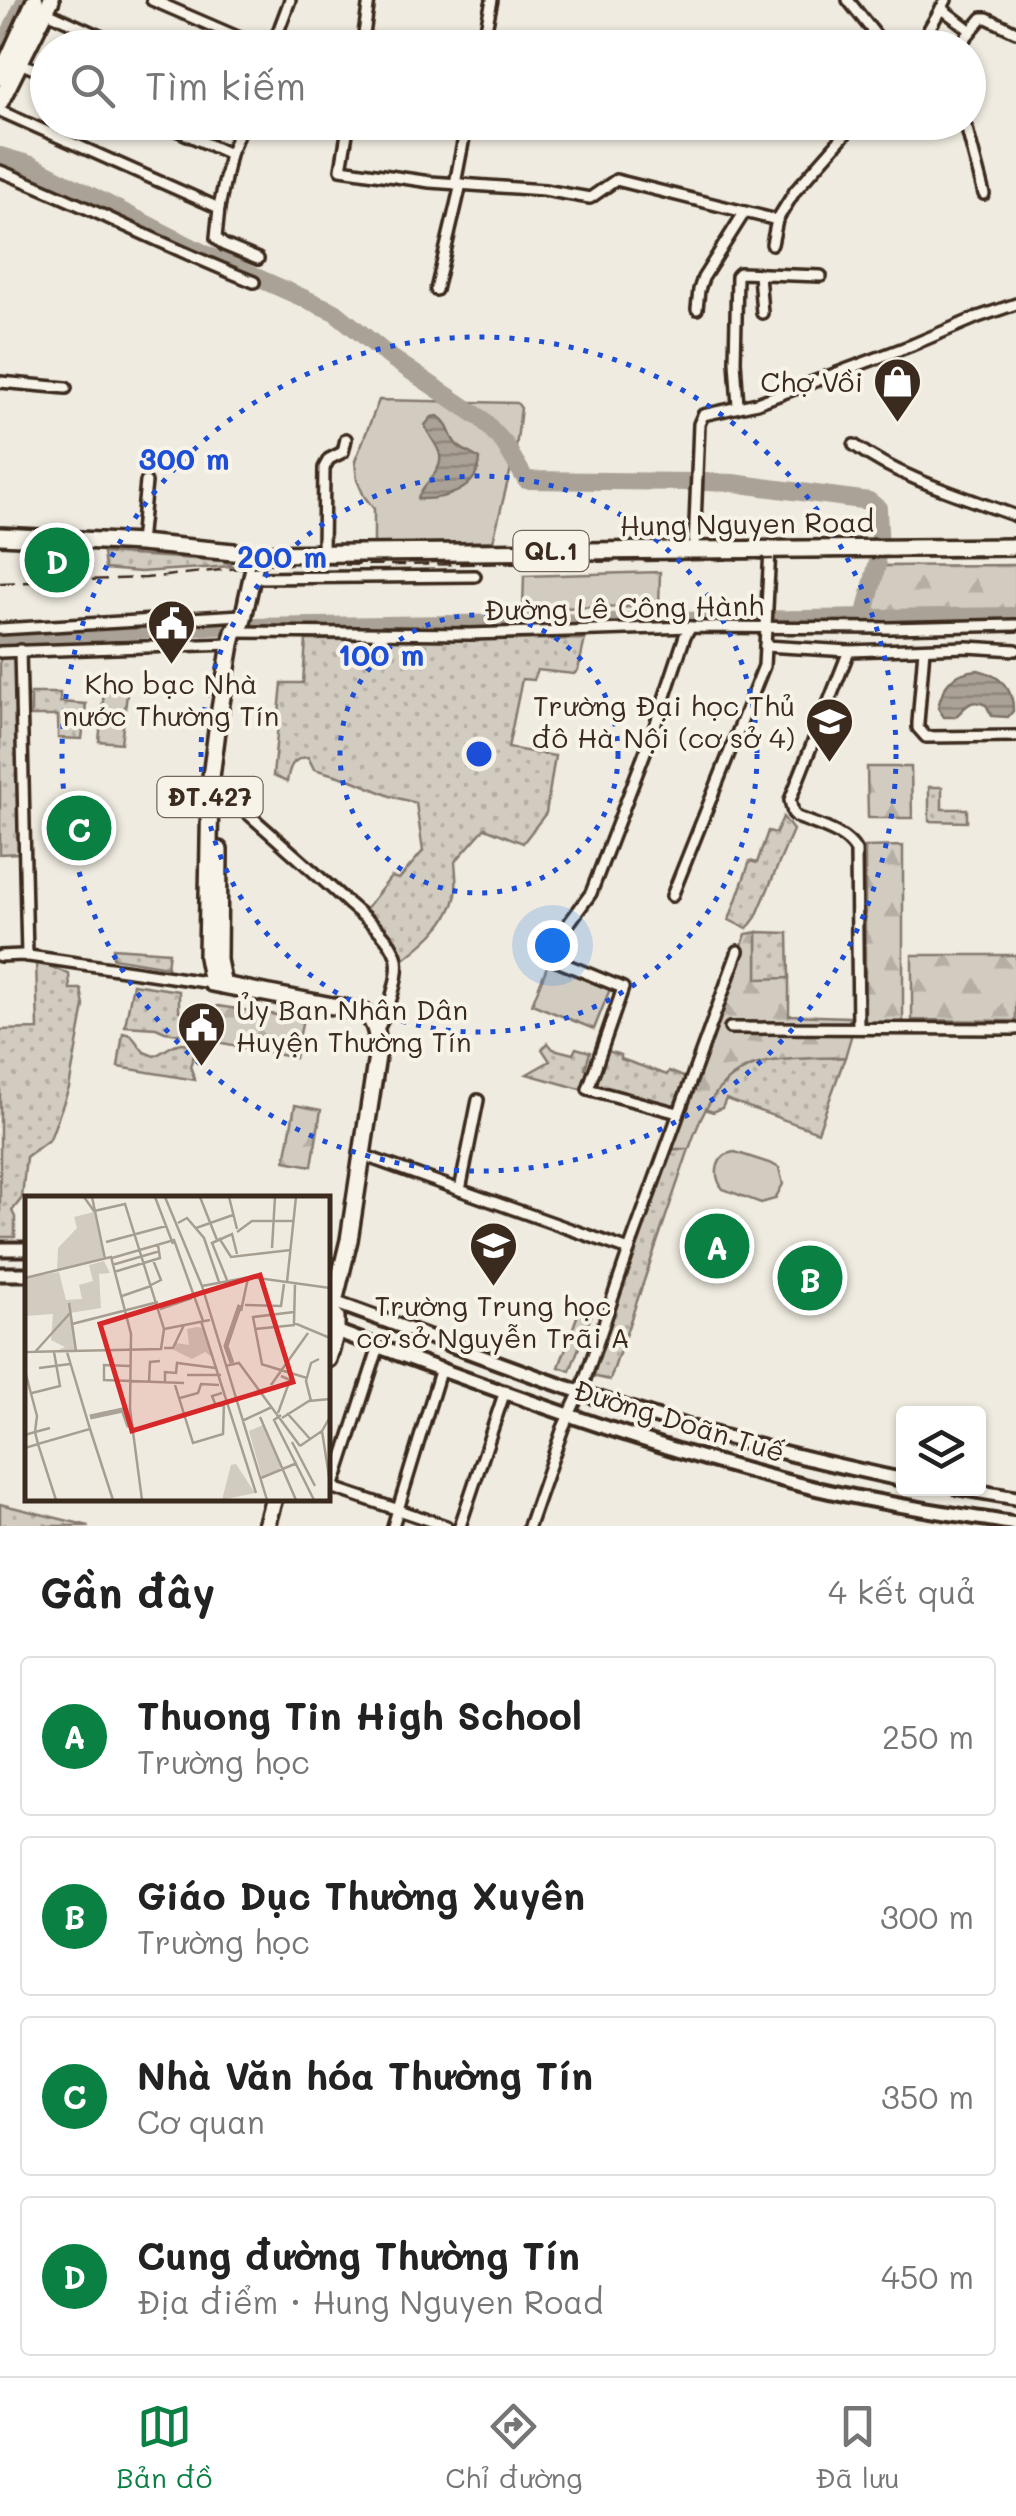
<!DOCTYPE html>
<html lang="vi">
<head>
<meta charset="utf-8">
<style>
	body { margin:0; font-family:Mali,sans-serif; background:#f2f2f2; color:#222 }
	.controls { position:absolute; right:30px; bottom:30px; display:grid; overflow:hidden; border-radius:10px; box-shadow:0 2px 8px #0004 }
	.controls button { width:90px; height:90px; display:grid; place-items:center; padding:0; border:0; border-bottom:2px solid #e0e0e0; background:#fff; color:#222; font:50px sans-serif }
	.you { position:absolute; left:552px; top:945px; width:35px; height:35px; margin:-25px; border:8px solid #fff; border-radius:50%; background:#1a73e8; box-shadow:0 0 0 15px #1a73e833 }
	.badge { display:grid; place-items:center; width:65px; height:65px; border-radius:50%; background:#0b8043; color:#fff; font-size:32px; font-weight:700 }
	.pin { position:absolute; translate:-50% -50%; border:5px solid #fff; box-shadow:0 2px 10px #0006 }
	.list { margin:0; padding:0; list-style:none }
	h2 { display:flex; justify-content:space-between; align-items:center; height:130px; margin:0; padding:0 40px; font-size:42px }
	h2 small { font-size:32px; font-weight:400; color:#767676 }
	.list li { display:grid; grid-template-columns:65px 1fr auto; gap:30px; align-items:center; box-sizing:border-box; height:160px; margin:0 20px 20px; padding:0 20px; border:2px solid #e0e0e0; border-radius:10px }
	.list b { display:block; font-size:38px; white-space:nowrap }
	.list p { margin:0; font-size:32px; white-space:nowrap; color:#767676 }
	.list em { font-size:32px; font-style:normal; color:#767676 }
	.icon { flex:none; width:55px; height:55px; fill:none; stroke:currentColor; stroke-width:2; stroke-linecap:round; stroke-linejoin:round }
	.map { position:relative; flex:none; width:1016px; height:1526px; overflow:hidden }
	.search { position:absolute; background:#fff; box-shadow:0 2px 8px #0004; left:30px; right:30px; top:30px; height:110px; display:flex; align-items:center; gap:25px; box-sizing:border-box; padding:0 35px; border-radius:55px; color:#767676; font-size:38px }
	.sheet { height:850px; background:#fff }
	nav { display:flex; justify-content:space-around; align-items:center; box-sizing:border-box; height:140px; border-top:2px solid #e0e0e0; background:#fff; font-size:28px; color:#767676 }
	nav a { display:grid; justify-items:center; gap:5px }
	nav .on { color:#0b8043 }
	.map>svg:first-child { display:block }
	.grass { fill:url(#grass-dots); stroke:#867a6f; stroke-width:2.5 }
	.forest { fill:url(#forest-firs); stroke:#867a6f; stroke-width:2.5 }
	.park { fill:#d1cbc0; stroke:#867a6f; stroke-width:2.5 }
	.water { fill:url(#water-rules); stroke:#7e7266; stroke-width:2.5 }
	.lines { fill:none; stroke-linecap:round; stroke-linejoin:round }
	.canal { stroke:#aaa296; stroke-width:10 }
	.river { stroke:#aaa296; stroke-width:18 }
	.minor-casing { stroke:#3b2a1e; stroke-width:16 }
	.tertiary-casing { stroke:#3b2a1e; stroke-width:19 }
	.primary-casing { stroke:#3b2a1e; stroke-width:22 }
	.trunk-casing { stroke:#3b2a1e; stroke-width:22 }
	.minor { stroke:#f7f3e8; stroke-width:9 }
	.tertiary { stroke:#f7f3e8; stroke-width:11 }
	.primary { stroke:#f7f3e8; stroke-width:15 }
	.trunk { stroke:#f7f3e8; stroke-width:15 }
	.rail { stroke:#3b2a1e; stroke-width:2.5; stroke-dasharray:15 8; stroke-linecap:butt }
	.ring { fill:none; stroke:#1d4ed8; stroke-width:5; stroke-dasharray:5 10 }
	.labels { text-anchor:middle; stroke-width:8; stroke-linejoin:round; paint-order:stroke }
	.shield { fill:#f7f3e8; stroke:#73665b; stroke-width:2.5 }
	.shield-label { font-size:25px; font-weight:bold; fill:#3b2a1e }
	.poi-label { font-size:28px; fill:#3b2a1e; stroke:#f7f3e8; text-anchor:end }
	.street-label { font-size:28px; fill:#3b2a1e; stroke:#f7f3e8 }
	.inset-river { fill:none; stroke:#aaa296; stroke-width:5 }
	.inset-road { fill:none; stroke:#a79e92; stroke-width:2.5 }
	.view { fill:#d62828; fill-opacity:0.15; stroke:#d62828; stroke-width:5 }
	.inset-edge { fill:none; stroke:#3b2a1e; stroke-width:5 }
	.centre { fill:#1d4ed8; stroke:#f7f3e8; stroke-width:5 }
	.ring-label { font-size:30px; text-anchor:middle; font-weight:bold; fill:#1d4ed8; stroke:#f7f3e8; stroke-width:8; stroke-linejoin:round; paint-order:stroke }
</style>
</head>
<body>
<div class="map">
<svg width="1016" height="1526" viewBox="0 0 1016 1526">
	<defs>
		<pattern id="grass-dots" width="8" height="8" patternUnits="userSpaceOnUse" patternTransform="scale(2.5)"><rect width="8" height="8" fill="#d1cbc0"/><path d="M2 2h.1M6 6h.1" fill="none" stroke="#b4aea5" stroke-width="1.8" stroke-linecap="round"/></pattern>
		<pattern id="forest-firs" width="22" height="20" patternUnits="userSpaceOnUse" patternTransform="scale(2.5)"><rect width="22" height="20" fill="#d1cbc0"/><path d="M5 1l3.5 6h-7zM16 11l3.5 6h-7z" fill="#b4aea5"/></pattern>
		<pattern id="water-rules" width="6" height="5" patternUnits="userSpaceOnUse" patternTransform="scale(2.5)"><rect width="6" height="5" fill="#aaa296"/><path d="M0 2.5h6" fill="none" stroke="#8c847a"/></pattern>
	</defs>
	<rect width="100%" height="100%" fill="#efebe0"/>
	<filter id="ink" filterUnits="userSpaceOnUse"><feTurbulence type="fractalNoise" baseFrequency=".01" numOctaves="2"/><feDisplacementMap in="SourceGraphic" scale="20" xChannelSelector="R" yChannelSelector="G"/><feConvolveMatrix kernelMatrix="1 2 1 2 8 2 1 2 1" color-interpolation-filters="sRGB"/></filter>
	<g filter="url(#ink)">
		<g class="grass">
			<polygon points="103,553 223,561 233,566 140,572 105,569"/>
			<path d="M 585,639 L 578,670 L 574,674 L 537,670 L 534,680 L 522,679 L 508,748 L 555,756 L 546,813 L 523,843 L 485,828 L 455,862 C 456,872 457,884 456,895 C 450,924 420,947 398,964 L 396,953 L 361,915 L 391,877 L 399,879 L 423,851 L 416,803 L 390,796 L 352,780 L 314,769 L 308,757 C 292,758 289,768 287,782 L 273,776 L 282,683 L 303,683 L 306,640 Z"/>
			<polygon points="15,655 19,853 0,854 0,656"/>
			<polygon points="31,693 60,693 60,702 86,704 82,739 58,738 58,716 31,716"/>
			<polygon points="929,787 942,787 942,809 967,809 967,822 929,821"/>
			<polygon points="783,817 793,830 756,917 747,929 729,920 750,861 757,863 768,831 776,833"/>
			<polygon points="757,932 788,933 789,978 757,980"/>
			<polygon points="113,948 169,952 167,967 113,958"/>
			<polygon points="36,961 69,974 70,989 81,989 84,1006 69,1088 50,1139 26,1157 22,1198 12,1211 15,1217 15,1237 0,1237 0,1030 38,1029"/>
			<polygon points="133,984 179,991 179,1011 200,1015 198,1037 165,1032 156,1028 125,1026"/>
			<path d="M 123,1033 L 131,1035 L 144,1052 L 154,1056 C 169,1050 181,1034 196,1050 L 190,1066 L 195,1080 L 118,1067 Z"/>
			<polygon points="548,1043 553,1049 573,1054 576,1048 590,1052 585,1069 591,1071 584,1090 527,1074 550,1061 542,1049"/>
			<polygon points="604,1050 621,1055 621,1059 667,1075 669,1071 686,1078 673,1107 668,1108 601,1089 595,1079"/>
			<path d="M 845,1057 L 818,1132 L 726,1099 L 722,1108 L 713,1112 L 704,1109 C 741,1050 783,1060 845,1057 Z"/>
			<polygon points="671,1149 689,1149 610,1380 592,1376"/>
			<polygon points="0,1504 89,1526 0,1526"/>
		</g>
		<g class="forest">
			<polygon points="1016,565 1016,610 871,614 870,566"/>
			<polygon points="867,767 911,767 912,818 868,818"/>
			<polygon points="903,846 903,1022 865,1023 865,847"/>
			<path d="M 757,932 L 757,979 L 789,978 L 789,1015 L 849,1017 L 851,1037 L 845,1057 C 755,1061 722,1053 689,1149 L 671,1149 L 746,934 Z"/>
			<polygon points="912,955 1016,955 1016,1021 912,1020"/>
			<polygon points="218,1006 303,1019 295,1058 208,1040 214,1009"/>
			<polygon points="295,1105 321,1110 312,1166 285,1161"/>
		</g>
		<g class="park">
			<polygon points="379,400 517,403 521,408 516,448 493,541 374,545 374,509 364,496 357,480 355,461"/>
			<polygon points="660,572 659,607 523,608 524,576"/>
			<polygon points="104,691 127,694 121,743 99,741"/>
			<polygon points="548,964 610,989 594,1029 532,1004"/>
			<path d="M 735,1152 L 772,1164 L 779,1168 L 783,1184 L 775,1199 L 761,1203 L 723,1189 C 712,1175 716,1154 735,1152 Z"/>
			<polygon points="579,1311 591,1316 570,1371 559,1367"/>
		</g>
		<g class="water">
			<path d="M 438,416 C 450,424 448,435 457,445 C 463,451 473,454 480,459 C 478,490 445,500 418,499 C 421,483 443,474 440,455 C 438,444 428,436 425,425 L 432,417 Z"/>
			<path d="M 978,670 C 999,675 1014,688 1013,711 L 1008,717 L 992,716 L 986,705 C 969,697 966,708 955,717 L 944,717 L 938,708 C 943,684 953,672 978,670 Z"/>
		</g>
		<g class="lines">
			<polyline class="canal" points="0,45 21,0"/>
			<g class="river">
				<polyline points="0,156 31,165 217,260 335,312 390,357 482,419 504,443 526,480 690,482"/>
				<polyline points="705,482 733,483 869,501 878,508 880,553"/>
				<polyline points="864,618 877,565"/>
				<polyline points="247,627 1016,616"/>
				<polyline points="0,636 225,626"/>
			</g>
			<defs>
				<g id="minor">
					<polyline points="152,0 263,48"/>
					<polyline points="848,0 886,48"/>
					<polyline points="941,8 970,30"/>
					<polyline points="45,11 126,48"/>
					<polyline points="272,48 290,0"/>
					<polyline points="362,48 369,0"/>
					<polyline points="482,48 492,0"/>
					<polyline points="918,48 946,0"/>
					<polyline points="957,48 982,18 987,18 1016,32"/>
					<polyline points="20,63 48,75"/>
					<polyline points="0,111 219,208 216,238 224,245 258,259"/>
					<polyline points="158,122 230,154"/>
					<polyline points="349,122 341,169 430,182 544,190 590,198 616,180 777,220"/>
					<polyline points="960,122 967,129 984,194"/>
					<path d="M 0,171 C 86,205 168,248 254,282"/>
					<polyline points="455,184 467,122"/>
					<polyline points="219,208 230,154 243,122"/>
					<polyline points="772,244 777,220 795,191 856,122"/>
					<polyline points="759,274 762,313"/>
					<polyline points="436,290 461,184"/>
					<polyline points="697,309 699,290 703,278 744,213"/>
					<polyline points="0,382 66,388"/>
					<polyline points="738,406 735,361 737,276 740,273 821,276"/>
					<path d="M 854,445 C 901,479 962,496 1016,516"/>
					<polyline points="140,543 146,482"/>
					<polyline points="694,550 699,424 703,415 757,403 912,345 978,317 1016,304"/>
					<polyline points="323,553 324,468 329,459 343,452 346,439"/>
					<polyline points="253,578 475,576"/>
					<polyline points="0,629 242,615"/>
					<polyline points="234,632 470,634 690,627 889,628 1016,625"/>
					<polyline points="765,646 849,651 967,647 1016,650"/>
					<polyline points="924,649 918,723 918,728 926,737 1016,736"/>
					<polyline points="20,650 27,956"/>
					<path d="M 849,651 L 790,800 L 793,813 L 797,817 C 816,825 846,832 856,851 L 858,1028"/>
					<polyline points="0,652 231,644"/>
					<path d="M 211,785 L 220,789 C 263,827 307,865 349,904 C 365,918 389,935 396,956 C 402,973 387,1015 377,1030"/>
					<polyline points="672,896 764,666 770,549"/>
					<polyline points="0,956 22,955 212,983"/>
					<polyline points="730,1028 1016,1029"/>
					<polyline points="478,1100 460,1190 629,1250"/>
					<polyline points="678,1113 588,1089 623,988 545,956 591,893 654,729 685,636 690,627"/>
					<polyline points="362,1155 460,1190"/>
					<polyline points="328,1486 446,1526"/>
					<polyline points="333,1488 379,1346"/>
					<polyline points="393,1526 441,1368"/>
					<polyline points="460,1526 505,1391"/>
					<polyline points="529,1526 563,1428 583,1385 629,1250 738,951"/>
				</g>
				<g id="tertiary">
					<polyline points="0,1249 28,1249"/>
					<polyline points="0,1274 28,1274"/>
					<path d="M 331,1301 C 452,1344 573,1394 697,1429 C 765,1449 834,1465 904,1480"/>
					<path d="M 331,1329 C 490,1388 650,1448 814,1488 C 881,1504 949,1513 1016,1524"/>
					<polyline points="958,1488 1016,1498"/>
				</g>
				<g id="primary">
					<polyline points="0,77 35,0"/>
					<polyline points="0,102 51,0"/>
					<path d="M 243,615 L 234,632 L 231,644 L 219,715 L 210,785 L 207,957 L 212,983 L 364,1012 C 378,1024 378,1038 377,1056 L 349,1240 L 328,1327"/>
					<polyline points="242,623 257,554"/>
					<polyline points="219,850 218,960 223,985"/>
					<polyline points="328,1359 336,1331 336,1317"/>
					<polyline points="266,1526 274,1498"/>
				</g>
				<polyline id="trunk" points="0,536 140,543 254,554 1016,547"/>
			</defs>
			<use href="#minor" class="minor-casing"/>
			<use href="#tertiary" class="tertiary-casing"/>
			<use href="#primary" class="primary-casing"/>
			<use href="#trunk" class="trunk-casing"/>
			<use href="#minor" class="minor"/>
			<use href="#tertiary" class="tertiary"/>
			<use href="#primary" class="primary"/>
			<use href="#trunk" class="trunk"/>
			<polyline class="rail" points="0,583 146,578 277,564 402,565 1016,555"/>
		</g>
	</g>
	<g class="ring">
		<circle cx="479" cy="754" r="139"/>
		<circle cx="479" cy="754" r="278"/>
		<circle cx="479" cy="754" r="417"/>
	</g>
	<defs>
		<symbol id="shop-pin" viewBox="-11 -11 22 30"><path d="M0 17L-7.5 6A9.5 9.5 0 1 1 7.5 6Z" fill="#3b2a1e" stroke="#f7f3e8"/><path d="M-5-2.5h2.3a2.7 3.5 0 0 1 5.4 0H5L5.5 6h-11ZM-1.5-2.5h3a1.5 2.3 0 0 0-3 0Z" fill="#fff"/></symbol>
		<symbol id="civic-pin" viewBox="-11 -11 22 30"><path d="M0 17L-7.5 6A9.5 9.5 0 1 1 7.5 6Z" fill="#3b2a1e" stroke="#f7f3e8"/><path d="M-.6-6.5H3V-4.5H.6V-3L4-1V1h2V6H-6V1h2V-1L-.6-3ZM-1.2 2.5V6h2.4V2.5Z" fill="#fff"/></symbol>
		<symbol id="university-pin" viewBox="-11 -11 22 30"><path d="M0 17L-7.5 6A9.5 9.5 0 1 1 7.5 6Z" fill="#3b2a1e" stroke="#f7f3e8"/><path d="M0-5L7-2L0 1L-7-2ZM-4 1L0 2.5L4 1V4Q0 6-4 4Z" fill="#fff"/></symbol>
		<symbol id="school-pin" viewBox="-11 -11 22 30"><path d="M0 17L-7.5 6A9.5 9.5 0 1 1 7.5 6Z" fill="#3b2a1e" stroke="#f7f3e8"/><path d="M0-5L7-2L0 1L-7-2ZM-4 1L0 2.5L4 1V4Q0 6-4 4Z" fill="#fff"/></symbol>
	</defs>
	<g fill-rule="evenodd">
		<use href="#shop-pin" x="870" y="354" width="55" height="75"/>
		<use href="#civic-pin" x="144" y="596" width="55" height="75"/>
		<use href="#university-pin" x="802" y="694" width="55" height="75"/>
		<use href="#civic-pin" x="174" y="998" width="55" height="75"/>
		<use href="#school-pin" x="466" y="1218" width="55" height="75"/>
	</g>
	<g class="labels">
		<g class="shield">
			<rect x="513.5" y="531" width="75" height="40" rx="8"/>
			<rect x="157.5" y="777" width="105" height="40" rx="8"/>
		</g>
		<g class="shield-label">
			<text x="551" y="560">QL.1</text>
			<text x="210" y="806">ĐT.427</text>
		</g>
		<g class="poi-label">
			<text x="863" y="392">Chợ Vồi</text>
			<text x="171" y="694" text-anchor="middle">Kho bạc Nhà<tspan x="171" dy="32">nước Thường Tín</tspan></text>
			<text x="795" y="716">Trường Đại học Thủ<tspan x="795" dy="32">đô Hà Nội (cơ sở 4)</tspan></text>
			<text x="236" y="1020" text-anchor="start">Ủy Ban Nhân Dân<tspan x="236" dy="32">Huyện Thường Tín</tspan></text>
			<text x="493" y="1316" text-anchor="middle">Trường Trung học<tspan x="493" dy="32">cơ sở Nguyễn Trãi A</tspan></text>
		</g>
		<g class="street-label">
			<text transform="translate(747 524) rotate(-1)" y="10">Hung Nguyen Road</text>
			<text transform="translate(624 608) rotate(-1)" y="10">Đường Lê Công Hành</text>
			<text transform="translate(679 1421) rotate(17)" y="10">Đường Doãn Tuế</text>
		</g>
	</g>
	<g transform="translate(25 1196)">
		<rect width="305" height="305" fill="#efebe0"/>
		<path d="M 69,16 L 79,62 L 32,75 L 33,52 L 52,32 L 49,21 ZM 79,65 L 85,77 L 74,78 L 76,112 L 45,117 L 50,155 L 31,155 L 40,151 L 26,144 L 28,118 L 0,120 L 0,82 L 34,76 L 41,104 L 57,103 L 54,89 L 68,85 L 64,69 ZM 172,131 L 178,132 L 187,161 L 180,156 L 167,163 L 149,154 L 151,147 L 164,149 L 162,133 ZM 238,229 L 256,272 L 237,282 L 224,235 ZM 211,268 L 230,297 L 197,304 L 206,269 Z" fill="#d1cbc0"/>
		<path class="inset-river" d="M 207,167 L 201,150 L 215,109M 65,221 L 98,214 L 104,231"/>
		<path class="inset-road" d="M 59,1 L 69,15 L 100,8 L 139,133M 67,1 L 80,63M 130,1 L 148,48M 140,1 L 177,90 L 242,304M 175,1 L 192,44M 204,1 L 212,33M 153,27 L 162,22 L 179,42 L 194,86M 171,32 L 208,19M 212,36 L 227,25 L 269,25M 194,42 L 206,61 L 266,54M 81,46 L 141,30M 247,52 L 250,1M 87,62 L 149,44 L 178,125M 87,69 L 135,55M 89,76 L 135,62 L 133,49M 0,82 L 86,61 L 106,138 L 105,213 L 117,304M 202,84 L 187,47 L 207,38 L 212,58M 262,86 L 271,1M 270,88 L 269,127 L 305,142M 126,89 L 136,84 L 128,64M 177,90 L 225,81 L 305,92M 97,100 L 126,90M 44,107 L 51,155M 220,109 L 256,110 L 259,88M 135,113 L 167,102M 216,115 L 223,82M 176,125 L 231,297M 47,128 L 133,106M 230,133 L 270,129M 139,152 L 148,152 L 159,129M 0,156 L 136,153 L 139,133 L 185,124M 10,156 L 46,116M 236,168 L 282,182M 237,168 L 228,121 L 269,116M 105,170 L 79,169 L 79,184 L 159,187M 200,170 L 214,167 L 275,250M 14,172 L 45,168M 0,175 L 12,220 L 10,236 L 0,239M 162,179 L 196,179M 124,186 L 125,166 L 135,165M 140,186 L 140,176 L 151,177 L 152,167 L 191,172M 150,189 L 168,247 L 198,238 L 199,206M 246,189 L 283,137M 7,197 L 35,190 L 29,156M 197,197 L 187,200 L 191,210 L 200,209M 155,202 L 173,197 L 176,188 L 194,189M 286,205 L 281,185 L 286,167 L 294,163M 253,217 L 265,184 L 256,180M 262,217 L 286,244M 256,219 L 249,224 L 289,304M 235,221 L 271,304M 257,222 L 284,205 L 305,203M 217,225 L 247,211M 25,232 L 10,236 L 13,248 L 65,233 L 42,156M 65,233 L 88,304M 297,235 L 305,287M 267,246 L 290,290M 275,250 L 297,235 L 305,221M 0,252 L 13,248 L 31,304M 236,282 L 272,267"/>
		<path class="view" d="M 235,79 L 268,186 L 107,235 L 75,128 Z"/>
		<rect width="305" height="305" class="inset-edge"/>
	</g>
	<circle cx="479" cy="754" r="15" class="centre"/>
	<g class="ring-label">
		<text x="184" y="470">300 m</text>
		<text x="282" y="568">200 m</text>
		<text x="381" y="666">100 m</text>
	</g>
</svg>
<div class="controls">
<button><svg class="icon" aria-label="layers" viewBox="0 0 24 24"><path d="M12 4l9 5-9 5-9-5zM3 14l9 5 9-5"/></svg></button>
</div>
<div class="you"></div>
<div class="pin badge" style="left:717px;top:1246px">A</div>
<div class="pin badge" style="left:810px;top:1278px">B</div>
<div class="pin badge" style="left:79px;top:828px">C</div>
<div class="pin badge" style="left:57px;top:560px">D</div>
<div class="search"><svg class="icon" aria-label="search" viewBox="0 0 24 24"><circle cx="10" cy="10" r="6"/><path d="M15 15l6 6"/></svg>Tìm kiếm</div>
</div>
<section class="sheet">
<h2>Gần đây<small>4 kết quả</small></h2>
<ul class="list">
<li><span class="badge">A</span><div><b>Thuong Tin High School</b><p>Trường học</p></div><em>250 m</em></li>
<li><span class="badge">B</span><div><b>Giáo Dục Thường Xuyên</b><p>Trường học</p></div><em>300 m</em></li>
<li><span class="badge">C</span><div><b>Nhà Văn hóa Thường Tín</b><p>Cơ quan</p></div><em>350 m</em></li>
<li><span class="badge">D</span><div><b>Cung đường Thường Tín</b><p>Địa điểm · Hung Nguyen Road</p></div><em>450 m</em></li>
</ul>
</section>
<nav>
<a class="on"><svg class="icon" aria-label="map" viewBox="0 0 24 24"><path d="M3 6l6-2 6 2 6-2v14l-6 2-6-2-6 2zM9 4v14M15 6v14"/></svg>Bản đồ</a>
<a><svg class="icon" aria-label="directions" viewBox="0 0 24 24"><path d="M12 3l9 9-9 9-9-9zM9 14v-3h6M13 9l2 2-2 2"/></svg>Chỉ đường</a>
<a><svg class="icon" aria-label="saved" viewBox="0 0 24 24"><path d="M7 4h10v16l-5-4-5 4z"/></svg>Đã lưu</a>
</nav>
</body>
</html>
